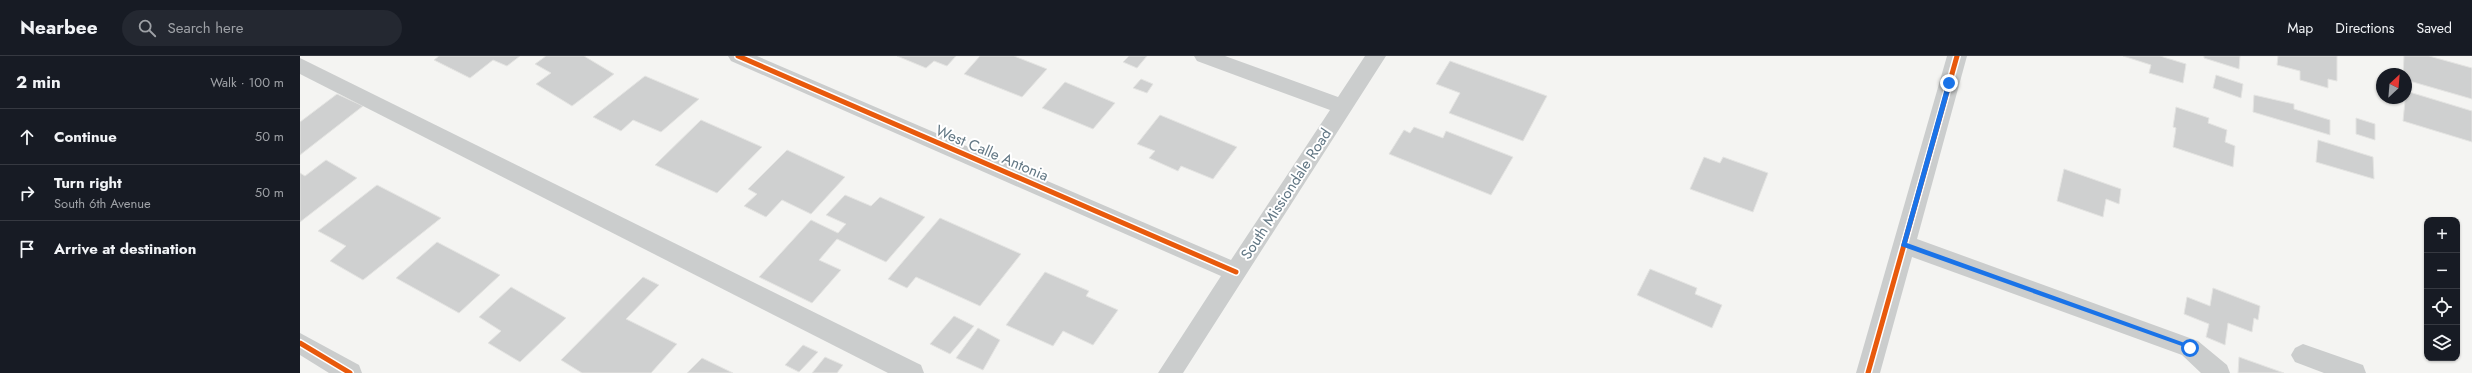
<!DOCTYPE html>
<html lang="en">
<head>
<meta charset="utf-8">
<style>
	body { margin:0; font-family:Jost,sans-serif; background:#242831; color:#f1f3f6 }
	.controls { position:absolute; right:12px; bottom:12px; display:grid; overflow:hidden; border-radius:8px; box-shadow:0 1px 3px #0004 }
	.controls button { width:36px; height:36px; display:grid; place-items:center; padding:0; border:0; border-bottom:1px solid #363941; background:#171b24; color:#f1f3f6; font:20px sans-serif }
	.compass { position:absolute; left:2076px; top:12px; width:36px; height:36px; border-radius:50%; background:#171b24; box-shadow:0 1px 3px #0004; rotate:26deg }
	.stop { position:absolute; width:12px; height:12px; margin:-9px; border:3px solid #1a73e8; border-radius:50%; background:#fff }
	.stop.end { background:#1a73e8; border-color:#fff; box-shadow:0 1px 4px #0008 }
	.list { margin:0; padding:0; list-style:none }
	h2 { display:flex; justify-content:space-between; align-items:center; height:52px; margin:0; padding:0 16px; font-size:17px }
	h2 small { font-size:13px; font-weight:400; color:#9ea1a6 }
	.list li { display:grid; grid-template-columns:26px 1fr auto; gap:12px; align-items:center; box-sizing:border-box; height:56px; padding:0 16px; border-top:1px solid #363941 }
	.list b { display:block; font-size:15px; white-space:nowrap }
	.list p { margin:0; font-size:13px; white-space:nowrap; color:#9ea1a6 }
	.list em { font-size:13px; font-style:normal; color:#9ea1a6 }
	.icon { flex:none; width:22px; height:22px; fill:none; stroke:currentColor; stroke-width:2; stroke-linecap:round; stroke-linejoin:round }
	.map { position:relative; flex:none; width:2172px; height:317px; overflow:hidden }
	header { display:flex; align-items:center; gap:24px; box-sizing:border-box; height:56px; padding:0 20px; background:#171b24; border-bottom:1px solid #363941 }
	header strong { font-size:19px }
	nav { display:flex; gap:22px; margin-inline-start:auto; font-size:14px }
	.search { width:280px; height:36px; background:#242831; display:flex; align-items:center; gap:10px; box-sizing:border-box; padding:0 14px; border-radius:22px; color:#9ea1a6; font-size:15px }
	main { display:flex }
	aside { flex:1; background:#171b24 }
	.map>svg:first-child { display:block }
	.building { fill:#cfd0d0; stroke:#e4e4e2 }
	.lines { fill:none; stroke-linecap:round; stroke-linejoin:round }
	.minor { fill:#cbcdcd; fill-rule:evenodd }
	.cycleway-casing { stroke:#fff; stroke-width:8 }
	.cycleway { stroke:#e8590c; stroke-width:5 }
	.route { fill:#1a73e8 }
	.labels { text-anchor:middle; stroke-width:4; stroke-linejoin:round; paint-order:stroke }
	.street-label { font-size:15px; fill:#627784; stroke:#fff }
</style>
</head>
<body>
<header>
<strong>Nearbee</strong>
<div class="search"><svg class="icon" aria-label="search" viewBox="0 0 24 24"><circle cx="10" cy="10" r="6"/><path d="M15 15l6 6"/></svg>Search here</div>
<nav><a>Map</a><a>Directions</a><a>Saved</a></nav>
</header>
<main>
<aside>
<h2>2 min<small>Walk · 100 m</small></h2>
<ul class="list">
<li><svg class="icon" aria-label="ahead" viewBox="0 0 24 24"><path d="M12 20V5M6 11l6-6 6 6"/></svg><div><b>Continue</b></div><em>50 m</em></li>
<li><svg class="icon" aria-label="right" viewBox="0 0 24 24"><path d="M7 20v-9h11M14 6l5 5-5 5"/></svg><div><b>Turn right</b><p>South 6th Avenue</p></div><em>50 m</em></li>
<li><svg class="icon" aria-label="arrive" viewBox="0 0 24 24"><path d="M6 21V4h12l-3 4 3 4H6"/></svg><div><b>Arrive at destination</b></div></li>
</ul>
</aside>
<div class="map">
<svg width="2172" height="317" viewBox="0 0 2172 317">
	<rect width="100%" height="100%" fill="#f4f4f2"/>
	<g class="building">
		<polygon points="139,0 220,0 207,10 193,4 170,22 134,4"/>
		<polygon points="246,0 284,0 314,18 272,50 236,28 251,17 235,8"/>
		<polygon points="597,0 656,0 647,10 634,5 626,12"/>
		<polygon points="680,0 714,0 747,13 722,41 664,18"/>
		<polygon points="829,0 847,0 837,12 823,6"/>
		<polygon points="1823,0 1860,0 1886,8 1883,27 1849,17 1851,9"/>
		<polygon points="1904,0 1940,0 1939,13 1904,2"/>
		<polygon points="1978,0 2037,0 2037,25 2028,23 2028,32 2000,24 2000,15 1977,9"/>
		<polygon points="2104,0 2129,0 2172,12 2172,43 2106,24 2106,18 2103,18"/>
		<polygon points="1150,5 1247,40 1223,85 1149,57 1160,37 1136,28"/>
		<polygon points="1916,19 1943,28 1941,42 1913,32"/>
		<polygon points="345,20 399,43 361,76 333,64 321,75 293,61"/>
		<polygon points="841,23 853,28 847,37 833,32"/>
		<polygon points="765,26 815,47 793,73 742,52"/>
		<polygon points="2106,35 2172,55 2172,86 2103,65"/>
		<polygon points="37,38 63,50 0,99 0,66"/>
		<polygon points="1954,39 1994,48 1994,53 2030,64 2030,79 1953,56"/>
		<polygon points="1876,51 1909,62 1908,67 1927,74 1925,86 1935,90 1933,111 1873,91 1876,72 1873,71"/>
		<polygon points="860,59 937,91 913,123 881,110 878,115 849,102 855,95 837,88"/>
		<polygon points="2056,62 2075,68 2075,84 2056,78"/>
		<polygon points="401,64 462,91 417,137 355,109"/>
		<polygon points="1114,71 1143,82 1146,75 1213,101 1191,139 1089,98 1104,74 1110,77"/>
		<polygon points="2018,84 2073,101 2074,123 2016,106"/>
		<polygon points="487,94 545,121 511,158 482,144 466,161 444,150 457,138 448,133"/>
		<polygon points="1404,101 1420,107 1423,101 1468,117 1453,156 1390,133"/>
		<polygon points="26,104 57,122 0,166 0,117 5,120"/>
		<polygon points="1764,113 1821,133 1819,148 1806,143 1803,161 1757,145"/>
		<polygon points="77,129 141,162 63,224 30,205 46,190 18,175"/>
		<polygon points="545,139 571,150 580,141 625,161 586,206 537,183 519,204 541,214 512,247 459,221 511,164 538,177 546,168 526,159"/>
		<polygon points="640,162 721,198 680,250 616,221 607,232 588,223"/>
		<polygon points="137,186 200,219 159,257 96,222"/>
		<polygon points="1350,213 1397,232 1395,238 1422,249 1412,272 1337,239"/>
		<polygon points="745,216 789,235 786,240 818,254 793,289 763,275 753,290 706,269"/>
		<polygon points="343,221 359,229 326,263 377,288 351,317 282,317 261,304"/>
		<polygon points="211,231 266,262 220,306 188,287 201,275 179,261"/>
		<polygon points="1913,232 1960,250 1958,264 1954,262 1952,276 1928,267 1925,289 1906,281 1909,268 1884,258 1887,241 1910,250"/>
		<polygon points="654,260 674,270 650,298 630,288"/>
		<polygon points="678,272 700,284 683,314 656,302"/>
		<polygon points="503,289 518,296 499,316 485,309"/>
		<polygon points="525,301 543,309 537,317 512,317"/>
		<polygon points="1939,301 1984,317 1938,317"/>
		<polygon points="402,302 433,317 387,317"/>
	</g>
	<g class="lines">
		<g class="minor">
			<polygon points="428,0 457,0 931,204 1030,54 897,5 894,0 925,0 1038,41 1065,0 1086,0 883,317 858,317 921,220 431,5"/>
			<polygon points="1647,0 1667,0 1617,183 1898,285 1927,309 1930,317 1901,317 1882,299 1612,201 1580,317 1556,317"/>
			<polygon points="0,2 621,309 624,317 588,317 0,18"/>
			<polygon points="0,277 59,309 62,317 29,317 0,299"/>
			<polygon points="2003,288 2063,309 2066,317 2024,317 1995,306 1991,299 1995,292"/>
		</g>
		<defs>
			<g id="cycleway">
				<polyline points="438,0 936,216"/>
				<polyline points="0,287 50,317"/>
				<polyline points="1568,317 1657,0"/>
			</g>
		</defs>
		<use href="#cycleway" class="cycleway-casing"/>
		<use href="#cycleway" class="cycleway"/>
	</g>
	<polygon class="route" points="1647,25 1652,27 1607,187 1893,290 1893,294 1601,190"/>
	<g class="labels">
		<g class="street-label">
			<text transform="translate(692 97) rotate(23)" y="5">West Calle Antonia</text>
			<text transform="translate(986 138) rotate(-57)" y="5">South Missiondale Road</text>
		</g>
	</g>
</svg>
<div class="controls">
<button>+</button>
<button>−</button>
<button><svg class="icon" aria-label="locate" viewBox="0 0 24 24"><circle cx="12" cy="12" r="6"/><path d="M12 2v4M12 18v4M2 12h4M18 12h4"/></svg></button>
<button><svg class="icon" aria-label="layers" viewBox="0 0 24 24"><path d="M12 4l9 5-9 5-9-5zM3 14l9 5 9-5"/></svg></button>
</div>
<svg class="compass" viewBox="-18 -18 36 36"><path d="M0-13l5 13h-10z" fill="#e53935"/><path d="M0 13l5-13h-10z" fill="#9ea1a6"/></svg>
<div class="stop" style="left:1890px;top:292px"></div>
<div class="stop end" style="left:1649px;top:27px"></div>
</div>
</main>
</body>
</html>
